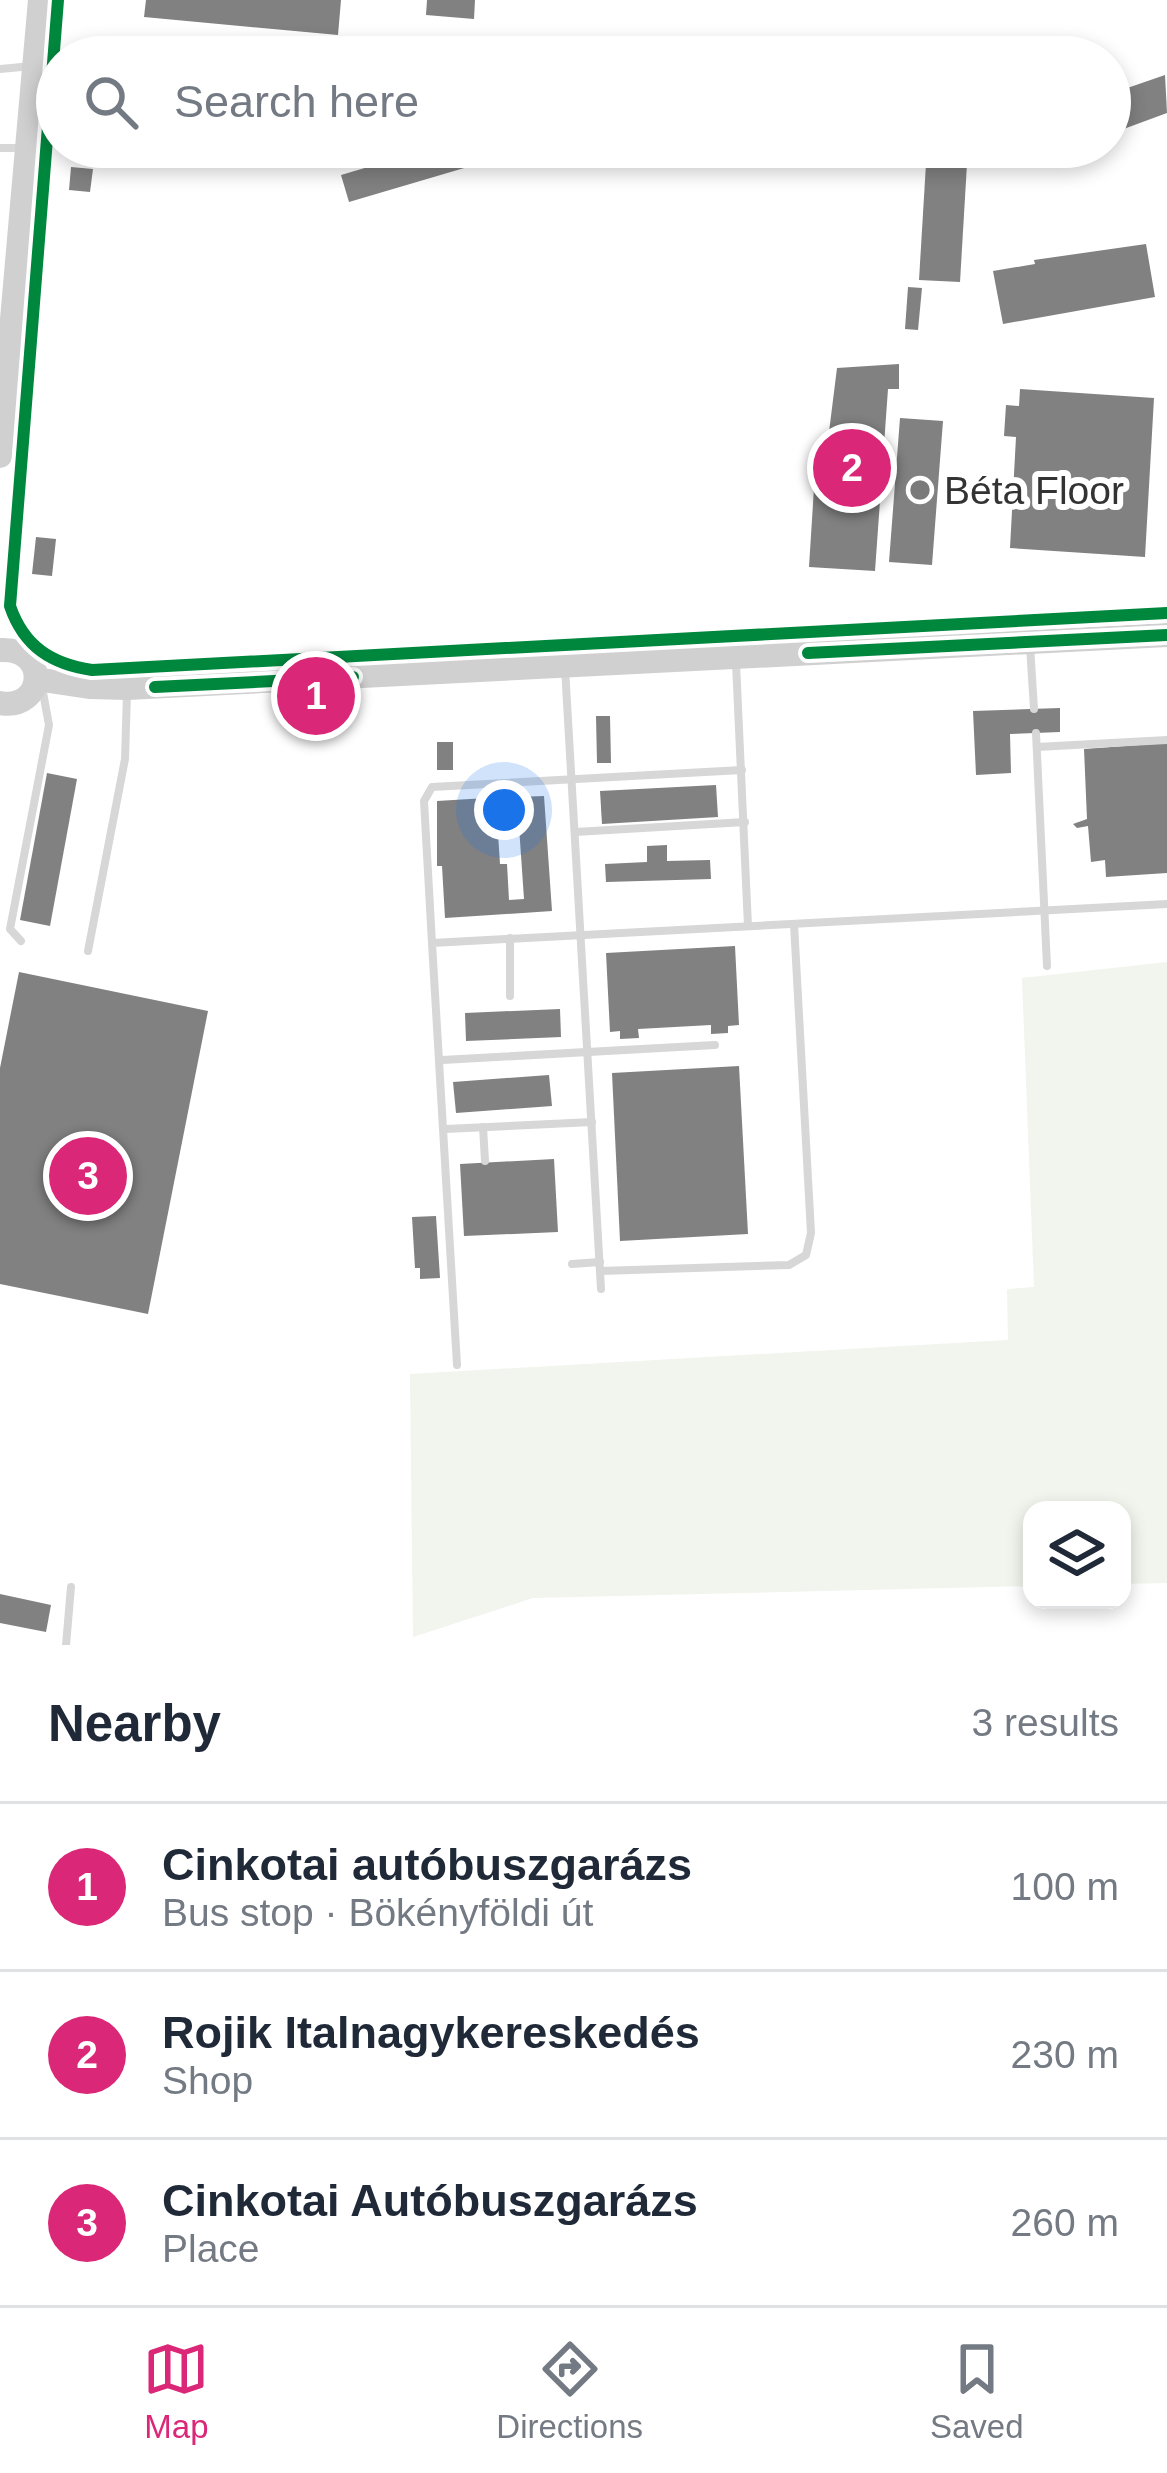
<!DOCTYPE html>
<html lang="en">
<head>
<meta charset="utf-8">
<style>
	body { margin:0; font-family:Helvetica,sans-serif; background:#f6f6f7; color:#1f2937 }
	.controls { position:absolute; right:36px; bottom:36px; display:grid; overflow:hidden; border-radius:24px; box-shadow:0 6px 18px #0003 }
	.controls button { width:108px; height:108px; display:grid; place-items:center; padding:0; border:0; border-bottom:3px solid #e0e1e3; background:#fff; color:#1f2937; font:60px sans-serif }
	.you { position:absolute; left:504px; top:810px; width:42px; height:42px; margin:-30px; border:9px solid #fff; border-radius:50%; background:#1a73e8; box-shadow:0 0 0 18px #1a73e833 }
	.badge { display:grid; place-items:center; width:78px; height:78px; border-radius:50%; background:#db2777; color:#fff; font-size:39px; font-weight:700 }
	.pin { position:absolute; translate:-50% -50%; border:6px solid #fff; box-shadow:0 3px 12px #0006 }
	.list { margin:0; padding:0; list-style:none }
	h2 { display:flex; justify-content:space-between; align-items:center; height:156px; margin:0; padding:0 48px; font-size:51px }
	h2 small { font-size:39px; font-weight:400; color:#747a83 }
	.list li { display:grid; grid-template-columns:78px 1fr auto; gap:36px; align-items:center; box-sizing:border-box; height:168px; padding:0 48px; border-top:3px solid #e0e1e3 }
	.list b { display:block; font-size:45px; white-space:nowrap }
	.list p { margin:0; font-size:39px; white-space:nowrap; color:#747a83 }
	.list em { font-size:39px; font-style:normal; color:#747a83 }
	.icon { flex:none; width:66px; height:66px; fill:none; stroke:currentColor; stroke-width:2; stroke-linecap:round; stroke-linejoin:round }
	.map { position:relative; flex:none; width:1167px; height:1645px; overflow:hidden }
	.search { position:absolute; background:#fff; box-shadow:0 6px 18px #0003; left:36px; right:36px; top:36px; height:132px; display:flex; align-items:center; gap:30px; box-sizing:border-box; padding:0 42px; border-radius:66px; color:#747a83; font-size:45px }
	.sheet { height:660px; background:#fff }
	nav { display:flex; justify-content:space-around; align-items:center; box-sizing:border-box; height:168px; border-top:3px solid #e0e1e3; background:#fff; font-size:33px; color:#747a83 }
	nav a { display:grid; justify-items:center; gap:6px }
	nav .on { color:#db2777 }
	.map>svg:first-child { display:block }
	.green { fill:#f1f5ed }
	.building { fill:#818181 }
	.lines { fill:none; stroke-linecap:round; stroke-linejoin:round }
	.lane { stroke:#d7d7d7; stroke-width:8 }
	.secondary { stroke:#d0d0d0; stroke-width:24 }
	.cycleway-casing { stroke:#fff; stroke-width:20 }
	.cycleway { stroke:#00873e; stroke-width:12 }
	.poi-dot { fill:#7a7a7a; stroke:#fff; stroke-width:4.5 }
	.labels { text-anchor:middle; stroke-width:12; stroke-linejoin:round; paint-order:stroke }
	.poi-label { font-size:39px; fill:#333; stroke:#fff; text-anchor:start }
</style>
</head>
<body>
<div class="map">
<svg width="1167" height="1645" viewBox="0 0 1167 1645">
	<rect width="100%" height="100%" fill="#fff"/>
	<polygon class="green" points="1167,962 1167,1583 1122,1584 1122,1510 1032,1510 1032,1586 533,1598 413,1637 410,1374 1008,1340 1007,1289 1034,1287 1022,978"/>
	<g class="building">
		<polygon points="146,0 341,0 338,35 144,17"/>
		<polygon points="427,0 475,0 474,19 426,15"/>
		<polygon points="1165,75 1167,113 1110,134 1110,94"/>
		<polygon points="436,147 521,147 522,151 349,202 341,175"/>
		<polygon points="927,147 968,147 960,282 919,280"/>
		<polygon points="71,167 93,169 90,192 69,190"/>
		<polygon points="1146,244 1155,297 1003,324 993,271 1035,264 1034,260"/>
		<polygon points="908,287 922,288 918,330 905,329"/>
		<polygon points="899,364 899,389 888,389 875,571 809,567 815,472 824,472 837,368"/>
		<polygon points="1020,389 1154,398 1145,557 1010,548 1016,437 1004,436 1006,405 1019,406"/>
		<polygon points="900,418 943,421 932,565 889,562"/>
		<polygon points="36,537 56,539 52,576 32,574"/>
		<polygon points="1060,708 1060,732 1010,734 1011,773 976,775 973,711"/>
		<polygon points="596,716 610,716 611,763 597,763"/>
		<rect x="437" y="742" width="16" height="28"/>
		<polygon points="1167,743 1167,873 1106,877 1105,860 1091,862 1088,826 1077,828 1073,824 1087,819 1084,749"/>
		<polygon points="47,773 77,779 50,926 20,920"/>
		<polygon points="716,785 718,817 602,824 600,791"/>
		<polygon points="544,796 552,911 445,918 442,866 437,866 437,801 503,797 505,834 498,834 500,864 507,864 509,900 524,899 517,797"/>
		<polygon points="667,845 667,861 710,860 711,879 606,882 605,864 647,862 647,846"/>
		<polygon points="735,946 739,1025 728,1026 728,1033 711,1034 711,1025 638,1029 639,1038 620,1039 620,1031 610,1032 606,953"/>
		<polygon points="19,972 208,1011 148,1314 0,1284 0,1068"/>
		<polygon points="560,1009 561,1037 466,1041 465,1013"/>
		<polygon points="739,1066 748,1234 620,1241 612,1073"/>
		<polygon points="549,1075 552,1106 456,1113 453,1082"/>
		<polygon points="554,1159 558,1232 464,1236 460,1164"/>
		<polygon points="436,1216 440,1278 420,1279 420,1268 415,1268 412,1217"/>
		<polygon points="0,1594 51,1605 46,1632 0,1623"/>
	</g>
	<g class="lines">
		<g class="lane">
			<polyline points="0,69 32,66"/>
			<polyline points="0,148 20,148"/>
			<polyline points="1030,646 1034,709"/>
			<polyline points="736,663 748,926"/>
			<polyline points="565,668 601,1289"/>
			<polyline points="1036,733 1047,966"/>
			<polyline points="1037,747 1167,740"/>
			<polyline points="575,832 745,822"/>
			<polyline points="21,941 10,929 49,725 42,687"/>
			<polyline points="432,943 424,801 432,787 742,770"/>
			<polyline points="88,951 125,759 127,693"/>
			<polyline points="510,996 510,938"/>
			<polyline points="442,1060 715,1045"/>
			<polyline points="483,1127 485,1161"/>
			<polyline points="445,1129 592,1122"/>
			<polyline points="572,1264 600,1262"/>
			<polyline points="600,1271 789,1265 806,1255 811,1233 794,924"/>
			<polyline points="457,1365 432,943 1167,904"/>
			<polyline points="66,1645 71,1587"/>
		</g>
		<g class="secondary">
			<polyline points="0,456 40,0"/>
			<path d="M 0,650 C 50,647 45,711 0,703"/>
			<polyline points="36,679 89,687 127,688 1167,635"/>
		</g>
		<defs>
			<g id="cycleway">
				<path d="M 58,0 L 10,606 C 24,647 52,664 92,670 L 1167,613"/>
				<polyline points="808,653 1167,635"/>
				<polyline points="155,687 353,677"/>
			</g>
		</defs>
		<use href="#cycleway" class="cycleway-casing"/>
		<use href="#cycleway" class="cycleway"/>
	</g>
	<circle class="poi-dot" cx="920" cy="490" r="12"/>
	<g class="labels">
		<g class="poi-label">
			<text x="944" y="504">Béta Floor</text>
		</g>
	</g>
</svg>
<div class="controls">
<button><svg class="icon" aria-label="layers" viewBox="0 0 24 24"><path d="M12 4l9 5-9 5-9-5zM3 14l9 5 9-5"/></svg></button>
</div>
<div class="you"></div>
<div class="pin badge" style="left:316px;top:696px">1</div>
<div class="pin badge" style="left:852px;top:468px">2</div>
<div class="pin badge" style="left:88px;top:1176px">3</div>
<div class="search"><svg class="icon" aria-label="search" viewBox="0 0 24 24"><circle cx="10" cy="10" r="6"/><path d="M15 15l6 6"/></svg>Search here</div>
</div>
<section class="sheet">
<h2>Nearby<small>3 results</small></h2>
<ul class="list">
<li><span class="badge">1</span><div><b>Cinkotai autóbuszgarázs</b><p>Bus stop · Bökényföldi út</p></div><em>100 m</em></li>
<li><span class="badge">2</span><div><b>Rojik Italnagykereskedés</b><p>Shop</p></div><em>230 m</em></li>
<li><span class="badge">3</span><div><b>Cinkotai Autóbuszgarázs</b><p>Place</p></div><em>260 m</em></li>
</ul>
</section>
<nav>
<a class="on"><svg class="icon" aria-label="map" viewBox="0 0 24 24"><path d="M3 6l6-2 6 2 6-2v14l-6 2-6-2-6 2zM9 4v14M15 6v14"/></svg>Map</a>
<a><svg class="icon" aria-label="directions" viewBox="0 0 24 24"><path d="M12 3l9 9-9 9-9-9zM9 14v-3h6M13 9l2 2-2 2"/></svg>Directions</a>
<a><svg class="icon" aria-label="saved" viewBox="0 0 24 24"><path d="M7 4h10v16l-5-4-5 4z"/></svg>Saved</a>
</nav>
</body>
</html>
